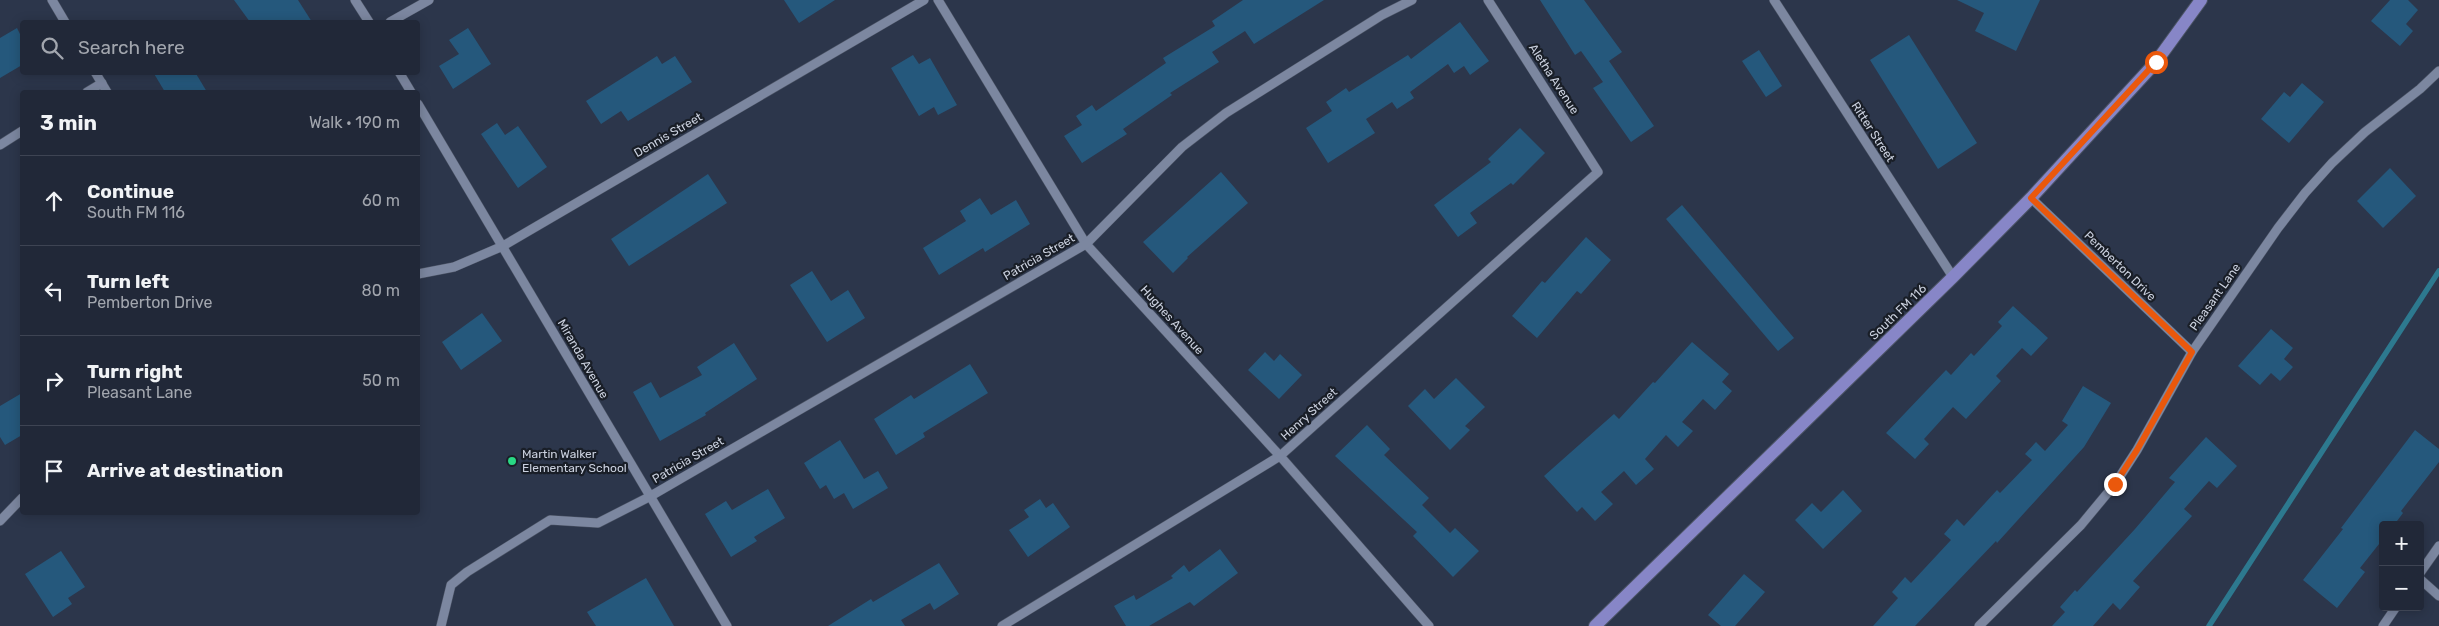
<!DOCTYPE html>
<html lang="en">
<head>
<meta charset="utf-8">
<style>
	body { margin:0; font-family:Rubik,sans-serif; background:#293040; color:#f1f3f6 }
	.controls { position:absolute; right:15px; bottom:15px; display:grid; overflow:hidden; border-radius:5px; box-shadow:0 2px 12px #0003 }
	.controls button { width:45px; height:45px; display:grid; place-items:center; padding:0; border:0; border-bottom:1px solid #3e4453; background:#212838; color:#f1f3f6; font:25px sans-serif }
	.stop { position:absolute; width:15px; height:15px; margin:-11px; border:4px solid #ea580c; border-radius:50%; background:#fff }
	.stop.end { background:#ea580c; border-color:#fff; box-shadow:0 1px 5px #0008 }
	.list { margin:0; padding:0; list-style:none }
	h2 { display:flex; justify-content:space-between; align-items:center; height:65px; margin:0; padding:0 20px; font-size:21px }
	h2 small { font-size:16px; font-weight:400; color:#a2a6ae }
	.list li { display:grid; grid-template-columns:32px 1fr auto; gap:15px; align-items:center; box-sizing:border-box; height:90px; padding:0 20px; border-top:1px solid #3e4453 }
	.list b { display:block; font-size:19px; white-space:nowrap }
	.list p { margin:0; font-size:16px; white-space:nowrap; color:#a2a6ae }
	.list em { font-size:16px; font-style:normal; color:#a2a6ae }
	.icon { flex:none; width:28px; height:28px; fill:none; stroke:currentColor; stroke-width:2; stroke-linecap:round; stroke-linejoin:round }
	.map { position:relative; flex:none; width:2439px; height:626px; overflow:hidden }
	.search { position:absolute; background:#212838; box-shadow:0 2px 12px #0003; left:20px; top:20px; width:400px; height:55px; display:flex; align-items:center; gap:12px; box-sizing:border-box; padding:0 18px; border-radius:5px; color:#a2a6ae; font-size:19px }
	.panel { position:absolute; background:#212838; box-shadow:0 2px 12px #0003; left:20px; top:90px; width:400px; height:425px; border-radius:5px }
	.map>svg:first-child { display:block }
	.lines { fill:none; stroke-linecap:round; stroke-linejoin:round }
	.stream { stroke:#2d798f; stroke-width:5.5 }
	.building { fill:#25587c }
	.minor-casing { stroke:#4b5364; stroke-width:10 }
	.major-casing { stroke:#4b5364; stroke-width:14 }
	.minor { stroke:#7c87a0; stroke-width:9 }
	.major { stroke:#8786c7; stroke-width:12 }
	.route { stroke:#ea580c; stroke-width:6 }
	.poi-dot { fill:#29d885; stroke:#191e27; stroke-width:2 }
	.labels { text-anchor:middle; stroke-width:4.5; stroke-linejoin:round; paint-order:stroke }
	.street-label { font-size:12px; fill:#cbd1df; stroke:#191e27 }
	.poi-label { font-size:12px; fill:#cbd1df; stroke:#191e27; text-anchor:start }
</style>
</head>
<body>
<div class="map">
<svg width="2439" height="626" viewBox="0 0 2439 626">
	<rect width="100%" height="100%" fill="#2c364b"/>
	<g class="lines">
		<polyline class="stream" points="2209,626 2439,271"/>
	</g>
	<g class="building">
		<polygon points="234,0 298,0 312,22 250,22"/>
		<polygon points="784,0 835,0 799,23"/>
		<polygon points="1243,0 1324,0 1254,44 1245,31 1212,52 1219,62 1170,93 1172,95 1123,129 1127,134 1082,163 1064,136 1082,125 1076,116 1092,105 1096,111 1166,63 1163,58 1215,26 1212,21"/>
		<polygon points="1540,0 1584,0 1622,52 1609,61 1654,126 1631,142 1593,88 1603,82 1581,51 1575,55"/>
		<polygon points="1957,0 2040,0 2016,51 1975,31 1984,13"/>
		<polygon points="2390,0 2408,0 2418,10 2406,24 2413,31 2400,46 2371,21"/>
		<polygon points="1460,22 1489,61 1470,75 1464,66 1454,73 1448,64 1410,92 1414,98 1397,109 1392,102 1366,119 1375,133 1328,163 1306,128 1332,111 1326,102 1346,88 1349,92 1408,55 1411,59"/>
		<polygon points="17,28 22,38 22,65 0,78 0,38"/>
		<polygon points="468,28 491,64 453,89 439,66 459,54 449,40"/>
		<polygon points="1909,35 1977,143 1938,169 1870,60"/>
		<polygon points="1759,50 1782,86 1766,97 1742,61"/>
		<polygon points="913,55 919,64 930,58 957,105 938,115 934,107 919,116 891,68"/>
		<polygon points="657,56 662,64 675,56 692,82 628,121 621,111 601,124 586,101"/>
		<polygon points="153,72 195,72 207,92 165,92"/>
		<polygon points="2302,83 2324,102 2289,143 2261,119 2284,92 2290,97"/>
		<polygon points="497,123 505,135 518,126 547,167 518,188 481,134"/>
		<polygon points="1520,128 1545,153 1513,185 1511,183 1470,213 1477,223 1458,237 1434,205 1491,162 1488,159"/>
		<polygon points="2390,168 2416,196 2383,228 2357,201"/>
		<polygon points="1221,172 1248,203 1187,257 1188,258 1173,273 1143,242"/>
		<polygon points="708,174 727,203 629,266 611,239"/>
		<polygon points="980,198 991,215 1016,200 1030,224 985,252 983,248 939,275 923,248 966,221 960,211"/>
		<polygon points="1682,205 1794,338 1778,351 1666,219"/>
		<polygon points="1586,237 1611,260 1581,294 1577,291 1537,338 1512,316 1542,281 1545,283"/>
		<polygon points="812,271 831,301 848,290 865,318 827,342 790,285"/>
		<polygon points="2013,306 2048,338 2031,356 2022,348 1996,376 2001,381 1966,419 1953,407 1924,439 1929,444 1915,459 1886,433 1946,370 1951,375 1971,353 1974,356 2002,326 1998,322"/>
		<polygon points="482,313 502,341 461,370 442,342"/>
		<polygon points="2271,329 2293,348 2284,359 2293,367 2280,381 2271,373 2260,385 2238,366"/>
		<polygon points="1692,342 1729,374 1722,382 1732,391 1715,410 1703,399 1682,422 1693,431 1678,447 1666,435 1645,459 1654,469 1636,485 1624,471 1601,492 1613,504 1595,521 1582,507 1577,512 1544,476 1614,414 1619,419 1653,382 1655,383"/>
		<polygon points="734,343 757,379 705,413 706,415 660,441 633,392 651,382 660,398 702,375 697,367"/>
		<polygon points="1265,352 1274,361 1280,354 1302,375 1279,399 1248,370"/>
		<polygon points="970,364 988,393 923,433 925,437 896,455 874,419 911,395 914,399"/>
		<polygon points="1456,378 1485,407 1465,426 1470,430 1450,450 1408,406 1425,389 1434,399"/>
		<polygon points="2083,386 2111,403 2084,447 1997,543 1996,541 1915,626 1873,626 1898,598 1892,592 1905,577 1911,583 1951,540 1944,534 1957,519 1964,526 1997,490 2000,493 2032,460 2025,454 2036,442 2045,451 2068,425 2062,421"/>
		<polygon points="22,393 22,435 5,445 0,437 0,406"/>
		<polygon points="1367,425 1390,449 1384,455 1429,498 1422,505 1450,533 1455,528 1479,551 1453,577 1413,536 1417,532 1335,456"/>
		<polygon points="2415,430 2439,449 2439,462 2401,511 2403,513 2394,525 2383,525 2383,539 2360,568 2365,572 2337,608 2303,580 2343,529 2341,528"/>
		<polygon points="2206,437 2237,466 2217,488 2209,481 2184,509 2192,516 2133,581 2140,587 2120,610 2113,603 2093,626 2052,626 2065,612 2060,607 2075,590 2077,592 2135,529 2175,482 2169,478"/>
		<polygon points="840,440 864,479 878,471 888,488 853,509 844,493 834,499 826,485 820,489 804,463"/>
		<polygon points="768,489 785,518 754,537 757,541 731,557 705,514 726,501 732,510"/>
		<polygon points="1843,490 1862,511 1823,549 1795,520 1812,503 1821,512"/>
		<polygon points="1040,499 1046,508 1053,503 1070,527 1028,557 1009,530 1029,517 1024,510"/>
		<polygon points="1220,549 1238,573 1194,606 1190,602 1149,626 1126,626 1114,606 1134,595 1136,600 1173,578 1171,576 1184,565 1189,572"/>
		<polygon points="61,551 85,587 68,598 72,604 53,617 25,574"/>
		<polygon points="939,563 959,594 934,610 930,603 901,620 905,626 828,626 871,599 873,602"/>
		<polygon points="1744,574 1765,592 1735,626 1721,626 1708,615"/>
		<polygon points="646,578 674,626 596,626 587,612"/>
	</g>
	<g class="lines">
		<defs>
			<g id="minor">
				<polyline points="52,0 65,22"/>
				<polyline points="355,0 369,22"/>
				<polyline points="938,0 1086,244 1280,456 1429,626"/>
				<polyline points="1774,0 1953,277"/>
				<polyline points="390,22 429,0"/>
				<polyline points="95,72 107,92"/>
				<polyline points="399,72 411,92"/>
				<polyline points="87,92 102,83"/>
				<polyline points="418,104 727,626"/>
				<polyline points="0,145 22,131"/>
				<polyline points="2031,198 2192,352"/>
				<polyline points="418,274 454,267 503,246 924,0"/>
				<polyline points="0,521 22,498"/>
				<polyline points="2420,573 2439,546"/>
				<polyline points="2420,579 2439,596"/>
				<polyline points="441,626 451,585 467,572 550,520 598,523 649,497 1086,244 1182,147 1226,113 1382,15 1412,0"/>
				<polyline points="1002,626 1280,456 1598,172 1488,0"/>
				<polyline points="1979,626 2081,525 2115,484 2137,450 2192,352 2278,228 2305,193 2332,163 2365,132 2420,89 2439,71"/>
				<polyline points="2383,626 2396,607"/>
			</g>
			<polyline id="major" points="1595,626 1953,277 2031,198 2156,62 2201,0"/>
		</defs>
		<use href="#minor" class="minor-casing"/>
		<use href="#major" class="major-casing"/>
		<use href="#minor" class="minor"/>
		<use href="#major" class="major"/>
	</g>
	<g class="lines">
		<polyline class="route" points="2115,484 2137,450 2192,352 2031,198 2156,62"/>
	</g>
	<circle class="poi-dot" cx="512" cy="461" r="5"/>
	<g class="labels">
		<g class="street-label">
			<text transform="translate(1554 79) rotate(57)" y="4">Aletha Avenue</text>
			<text transform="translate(1873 132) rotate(57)" y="4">Ritter Street</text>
			<text transform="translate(668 135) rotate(-30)" y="4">Dennis Street</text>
			<text transform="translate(1039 257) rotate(-30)" y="4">Patricia Street</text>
			<text transform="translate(2120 266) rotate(44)" y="4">Pemberton Drive</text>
			<text transform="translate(2215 297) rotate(-55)" y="4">Pleasant Lane</text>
			<text transform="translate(1898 312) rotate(-44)" y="4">South FM 116</text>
			<text transform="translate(1172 320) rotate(48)" y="4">Hughes Avenue</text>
			<text transform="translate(583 359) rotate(60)" y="4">Miranda Avenue</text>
			<text transform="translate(1309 414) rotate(-42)" y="4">Henry Street</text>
			<text transform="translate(688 460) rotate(-30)" y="4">Patricia Street</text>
		</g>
		<g class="poi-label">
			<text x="522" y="458">Martin Walker<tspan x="522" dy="14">Elementary School</tspan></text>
		</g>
	</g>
</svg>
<div class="controls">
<button>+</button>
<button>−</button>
</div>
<div class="stop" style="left:2156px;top:62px"></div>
<div class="stop end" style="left:2115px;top:484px"></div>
<div class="search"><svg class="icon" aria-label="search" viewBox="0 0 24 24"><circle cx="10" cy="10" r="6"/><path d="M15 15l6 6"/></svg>Search here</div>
<section class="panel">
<h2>3 min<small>Walk · 190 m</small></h2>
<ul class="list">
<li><svg class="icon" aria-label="ahead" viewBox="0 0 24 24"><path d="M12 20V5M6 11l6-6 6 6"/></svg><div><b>Continue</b><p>South FM 116</p></div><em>60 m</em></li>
<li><svg class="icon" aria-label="left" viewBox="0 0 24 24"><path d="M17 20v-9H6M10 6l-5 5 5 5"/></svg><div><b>Turn left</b><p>Pemberton Drive</p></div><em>80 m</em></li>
<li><svg class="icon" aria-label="right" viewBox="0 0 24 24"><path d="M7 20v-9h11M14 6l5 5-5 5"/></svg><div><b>Turn right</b><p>Pleasant Lane</p></div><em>50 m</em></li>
<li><svg class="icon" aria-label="arrive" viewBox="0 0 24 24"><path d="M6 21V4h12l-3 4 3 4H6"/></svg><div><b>Arrive at destination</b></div></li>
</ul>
</section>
</div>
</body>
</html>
